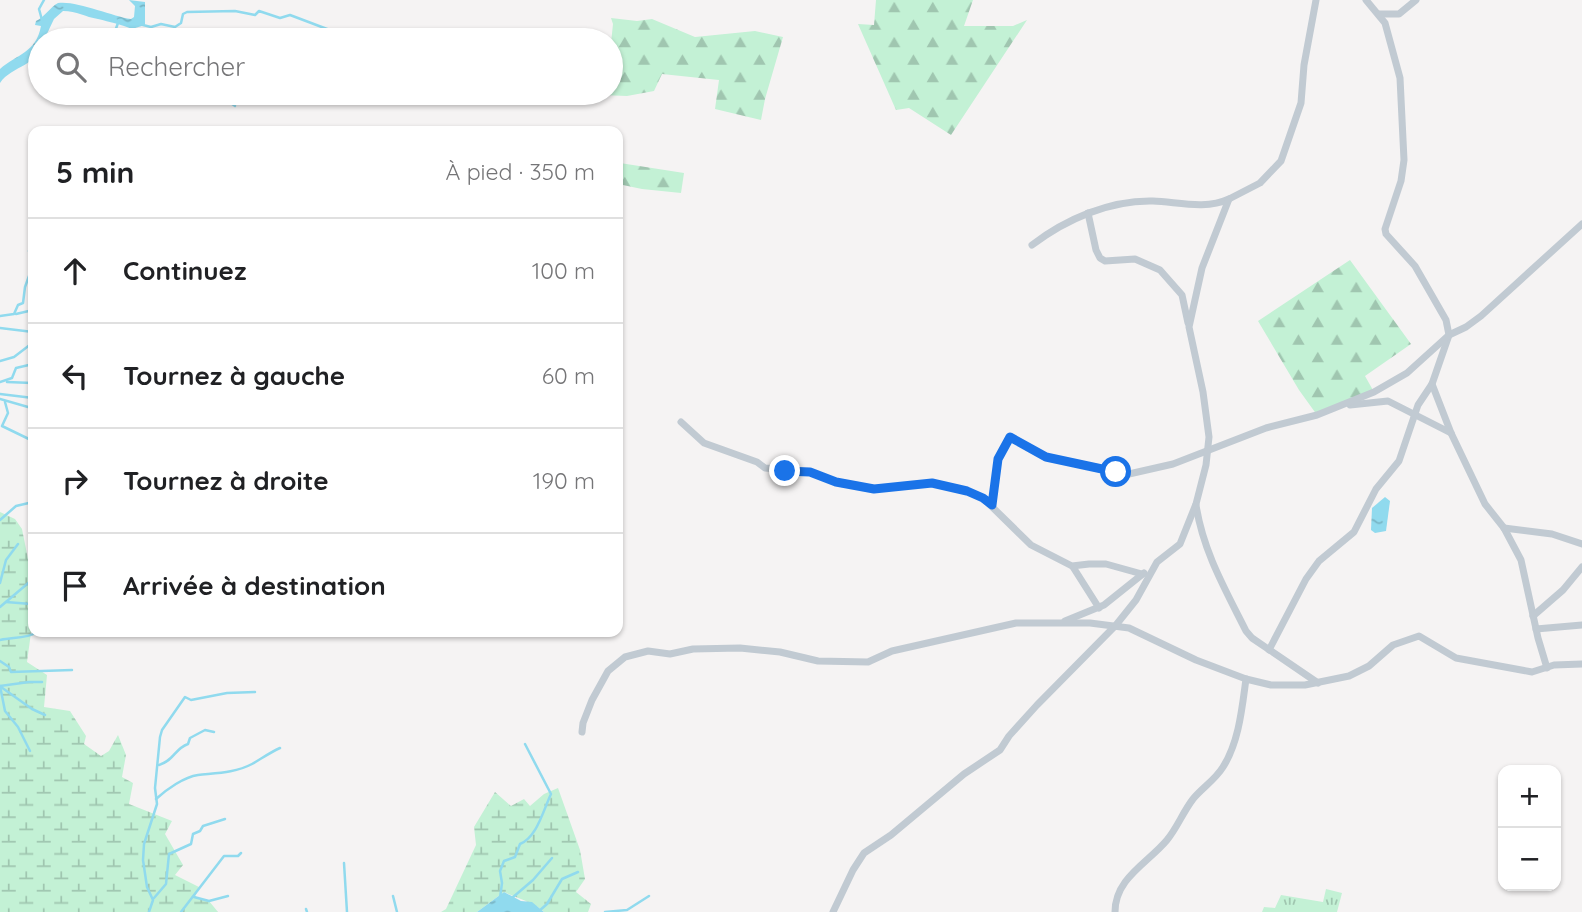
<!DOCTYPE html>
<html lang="fr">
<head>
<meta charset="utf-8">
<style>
	body { margin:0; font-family:Quicksand,sans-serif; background:#f2f2f2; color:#202124 }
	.controls { position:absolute; right:21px; bottom:21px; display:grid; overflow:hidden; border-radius:14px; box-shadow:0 2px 5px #0004 }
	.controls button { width:63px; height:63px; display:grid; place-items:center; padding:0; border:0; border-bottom:2px solid #e0e0e0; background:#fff; color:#202124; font:35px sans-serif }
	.stop { position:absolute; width:21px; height:21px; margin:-16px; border:5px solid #1a73e8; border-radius:50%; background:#fff }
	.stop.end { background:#1a73e8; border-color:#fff; box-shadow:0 2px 7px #0008 }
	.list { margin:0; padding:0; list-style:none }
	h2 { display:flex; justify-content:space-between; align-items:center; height:91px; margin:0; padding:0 28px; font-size:30px }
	h2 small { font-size:23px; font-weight:400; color:#757577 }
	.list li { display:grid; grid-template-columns:46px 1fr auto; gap:21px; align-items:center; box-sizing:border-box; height:105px; padding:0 28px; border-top:2px solid #e0e0e0 }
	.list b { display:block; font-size:26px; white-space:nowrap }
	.list em { font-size:23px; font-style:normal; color:#757577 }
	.icon { flex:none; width:38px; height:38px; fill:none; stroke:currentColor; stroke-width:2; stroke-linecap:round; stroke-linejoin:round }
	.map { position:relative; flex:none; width:1582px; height:912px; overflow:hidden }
	.search { position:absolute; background:#fff; box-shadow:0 2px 5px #0004; left:28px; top:28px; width:595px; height:77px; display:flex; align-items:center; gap:18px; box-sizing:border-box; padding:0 24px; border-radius:38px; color:#757577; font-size:26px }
	.panel { position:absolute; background:#fff; box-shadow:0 2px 5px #0004; left:28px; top:126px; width:595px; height:511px; border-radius:14px }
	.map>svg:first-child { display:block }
	.grass { fill:url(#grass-tufts) }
	.forest { fill:url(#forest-firs) }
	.wetland { fill:url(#wetland-marsh) }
	.water { fill:url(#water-ripples) }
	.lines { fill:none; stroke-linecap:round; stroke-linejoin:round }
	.stream { stroke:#90daee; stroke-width:2.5 }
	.minor { stroke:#c1cad2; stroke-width:7 }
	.route { stroke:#1a73e8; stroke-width:9 }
</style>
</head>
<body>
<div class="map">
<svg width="1582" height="912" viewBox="0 0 1582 912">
	<defs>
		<pattern id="grass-tufts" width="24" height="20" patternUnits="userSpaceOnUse" patternTransform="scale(1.75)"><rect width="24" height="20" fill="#c3f1d5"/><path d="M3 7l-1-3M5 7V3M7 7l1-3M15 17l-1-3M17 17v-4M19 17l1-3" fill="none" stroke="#a0c6b0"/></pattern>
		<pattern id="forest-firs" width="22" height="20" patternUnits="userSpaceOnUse" patternTransform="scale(1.75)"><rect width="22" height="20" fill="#c3f1d5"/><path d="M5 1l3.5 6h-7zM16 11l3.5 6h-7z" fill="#a0c6b0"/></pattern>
		<pattern id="wetland-marsh" width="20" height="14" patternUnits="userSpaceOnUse" patternTransform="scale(1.75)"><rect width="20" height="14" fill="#c3f1d5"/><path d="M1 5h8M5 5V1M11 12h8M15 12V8" fill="none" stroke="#a0c6b0"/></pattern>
		<pattern id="water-ripples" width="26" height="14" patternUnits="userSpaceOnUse" patternTransform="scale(1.75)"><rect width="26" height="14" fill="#90daee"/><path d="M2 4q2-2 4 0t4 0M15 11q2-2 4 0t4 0" fill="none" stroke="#78b4c4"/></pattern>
	</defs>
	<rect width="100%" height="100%" fill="#f5f3f3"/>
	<polygon class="grass" points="1326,889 1342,893 1337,912 1262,912 1264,907 1275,908 1281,895 1323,902"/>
	<g class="forest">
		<polygon points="876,0 973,0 964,26 1013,26 1027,20 951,135 909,108 896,110 858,24 874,25"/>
		<polygon points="611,18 637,21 652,19 695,37 755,31 783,37 765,99 761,120 715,109 719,80 662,74 654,91 627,96 601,95 602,93 611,93 611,43 613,24"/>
		<polygon points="620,163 684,173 681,193 642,189 618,184"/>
		<polygon points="1350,260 1411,344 1365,376 1374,392 1317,415 1299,390 1258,321"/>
	</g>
	<g class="wetland">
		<polygon points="0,512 15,519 22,529 33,584 33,618 27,662 47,675 44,707 70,711 86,736 84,744 101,756 109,751 118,735 126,755 122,777 133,783 129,804 172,821 165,834 183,865 175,875 199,887 195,897 209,901 218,912 0,912"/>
		<path d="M 558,788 L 580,850 L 585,879 L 576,892 L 591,904 L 588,912 L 544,912 C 536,903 516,898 504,892 L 477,912 L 441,912 L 446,909 L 476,845 L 474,827 L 495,792 L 511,806 L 524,799 L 530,806 L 544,794 Z"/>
	</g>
	<g class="water">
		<path d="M 129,0 L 145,2 L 145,25 L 132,29 C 120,24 110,22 98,19 C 85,17 77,11 63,11 L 54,19 L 44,40 L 40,40 C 40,67 12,65 0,83 L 0,69 C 17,54 36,53 41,26 L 35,25 L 36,21 C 45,17 50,7 58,3 C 75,0 112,16 131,19 L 134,17 L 135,6 Z"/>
		<polygon points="1385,497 1390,501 1386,531 1375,533 1371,530 1372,508"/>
		<polygon points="504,892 521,901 532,902 544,912 477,912"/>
	</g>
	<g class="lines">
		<g class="stream">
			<polyline points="42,20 39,9 44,0"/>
			<polyline points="143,25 151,27 161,24 175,27 181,23 183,14 187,12 235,11 255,15 259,11 280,18 290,15 335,32 383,40 419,40"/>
			<polyline points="151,28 157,40"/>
			<polyline points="112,40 119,20"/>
			<polyline points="217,93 235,106"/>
			<polyline points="29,251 33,255"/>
			<polyline points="16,314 33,310"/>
			<polyline points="0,316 14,314 18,305 23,303 25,287 33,265"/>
			<polyline points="0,328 33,332"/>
			<polyline points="0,361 14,357 31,344"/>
			<polyline points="0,382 12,378 16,368 33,364"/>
			<polyline points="7,382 32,383"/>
			<polyline points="0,394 33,398"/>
			<polyline points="0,399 28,407"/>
			<polyline points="5,402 8,413 2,426 33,441"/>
			<polyline points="0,520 16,506 33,502"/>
			<polyline points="0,583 6,560 18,544"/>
			<polyline points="6,602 31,604"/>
			<polyline points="0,607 33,579"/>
			<polyline points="39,632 49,635"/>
			<path d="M 0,640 C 14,637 25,639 38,632"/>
			<polyline points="0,661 9,667 11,672 72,670"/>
			<polyline points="0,686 5,711 18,727 30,751"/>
			<polyline points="0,686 29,682 42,682"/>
			<polyline points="1,687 32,709 45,715"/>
			<path d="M 159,765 C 175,760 174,749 188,744 L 190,738 L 205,730 L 214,732"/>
			<path d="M 156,799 C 167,789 184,777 198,775 C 216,773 235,773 252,764 C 261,759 269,753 280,748"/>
			<polyline points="344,863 347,912"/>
			<polyline points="393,896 397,912"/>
			<polyline points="194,897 209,901 228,896"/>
			<polyline points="154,898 166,884 169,854 191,844 193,834 200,831 203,826 225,819"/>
			<path d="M 500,898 L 502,883 L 500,871 L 504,861 L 515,857 L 520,844 C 537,837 543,811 551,794 L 525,744"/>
			<polyline points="512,898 533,880 552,858"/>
			<polyline points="306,909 307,912"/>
			<polyline points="149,912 153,900 147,887 143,860 144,844 157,804 155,788 160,737 162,730 185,697 191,700 227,693 255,692"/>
			<polyline points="181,912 224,856 238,856 241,853"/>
			<polyline points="538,912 547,904 562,879 578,872"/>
			<polyline points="605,912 627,910 649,896"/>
		</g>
		<g class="minor">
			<polyline points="1366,0 1385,23 1400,78 1404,160 1401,181 1385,229 1386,234 1415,266 1446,320 1449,335 1432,384 1451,433 1485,504 1504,528 1521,560 1538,638 1547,668"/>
			<polyline points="1379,14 1399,14 1416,0"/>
			<polyline points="1088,213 1096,250 1100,258 1105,261 1135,259 1160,270 1182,295 1188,323"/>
			<path d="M 1032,245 C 1066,219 1110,200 1153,201 C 1178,202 1205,210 1229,199"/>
			<polyline points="1350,405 1388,401 1451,433"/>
			<polyline points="681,422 704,443 757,462 765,468 810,472 836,482 875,489 932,483 967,491 983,498 1031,545 1072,566 1089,564 1106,564 1142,574"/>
			<polyline points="992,505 998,459 1010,437 1046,457 1129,474 1173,464 1266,428 1317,415 1374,392 1407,373 1449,335 1466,327 1481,316 1582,224"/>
			<path d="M 1196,505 C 1203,551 1225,589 1246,631 L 1252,638 L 1318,683"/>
			<polyline points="1504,528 1552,534 1582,544"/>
			<polyline points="1073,567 1099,608"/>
			<polyline points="1533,616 1563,590 1582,567"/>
			<polyline points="1065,621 1104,605 1144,573"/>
			<polyline points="1536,629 1582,625"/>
			<polyline points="1269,650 1306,579 1319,561 1354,532 1376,489 1399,461 1418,405 1432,384"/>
			<polyline points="582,732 583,723 592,700 608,671 625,657 648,651 670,654 693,649 740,648 780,652 818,661 868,662 892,651 1016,623 1090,623 1129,628 1196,660 1246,679 1271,685 1305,685 1349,676 1369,666 1393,645 1419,636 1456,658 1532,672 1554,665 1582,664"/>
			<polyline points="833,912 853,870 864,853 891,835 964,774 1000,750 1009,736 1037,705 1116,625 1136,600 1157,562 1180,544 1196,504 1206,465 1209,437 1203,392 1189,327 1202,268 1229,199 1260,183 1281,161 1301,103 1304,65 1316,0"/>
			<path d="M 1115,912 C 1115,878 1148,863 1167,840 C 1177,828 1183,812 1193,799 C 1202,788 1215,780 1223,767 C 1239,742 1242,708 1246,679"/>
		</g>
	</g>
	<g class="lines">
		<polyline class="route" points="785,471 810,472 836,482 874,489 932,483 967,491 983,498 992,505 998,459 1010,437 1046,457 1116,472"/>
	</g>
</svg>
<div class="controls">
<button>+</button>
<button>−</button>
</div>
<div class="stop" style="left:1116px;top:472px"></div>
<div class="stop end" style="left:785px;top:471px"></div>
<div class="search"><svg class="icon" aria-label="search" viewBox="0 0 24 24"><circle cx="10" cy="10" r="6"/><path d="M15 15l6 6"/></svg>Rechercher</div>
<section class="panel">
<h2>5 min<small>À pied · 350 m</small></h2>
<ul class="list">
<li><svg class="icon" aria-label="ahead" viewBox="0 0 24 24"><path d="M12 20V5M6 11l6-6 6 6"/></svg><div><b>Continuez</b></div><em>100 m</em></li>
<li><svg class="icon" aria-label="left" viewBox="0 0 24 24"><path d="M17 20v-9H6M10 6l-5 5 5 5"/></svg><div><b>Tournez à gauche</b></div><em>60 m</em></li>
<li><svg class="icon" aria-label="right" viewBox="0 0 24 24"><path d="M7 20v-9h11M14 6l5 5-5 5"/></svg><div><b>Tournez à droite</b></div><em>190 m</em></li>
<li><svg class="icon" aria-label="arrive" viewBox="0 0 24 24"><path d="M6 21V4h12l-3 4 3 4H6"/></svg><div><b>Arrivée à destination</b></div></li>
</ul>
</section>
</div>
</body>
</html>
